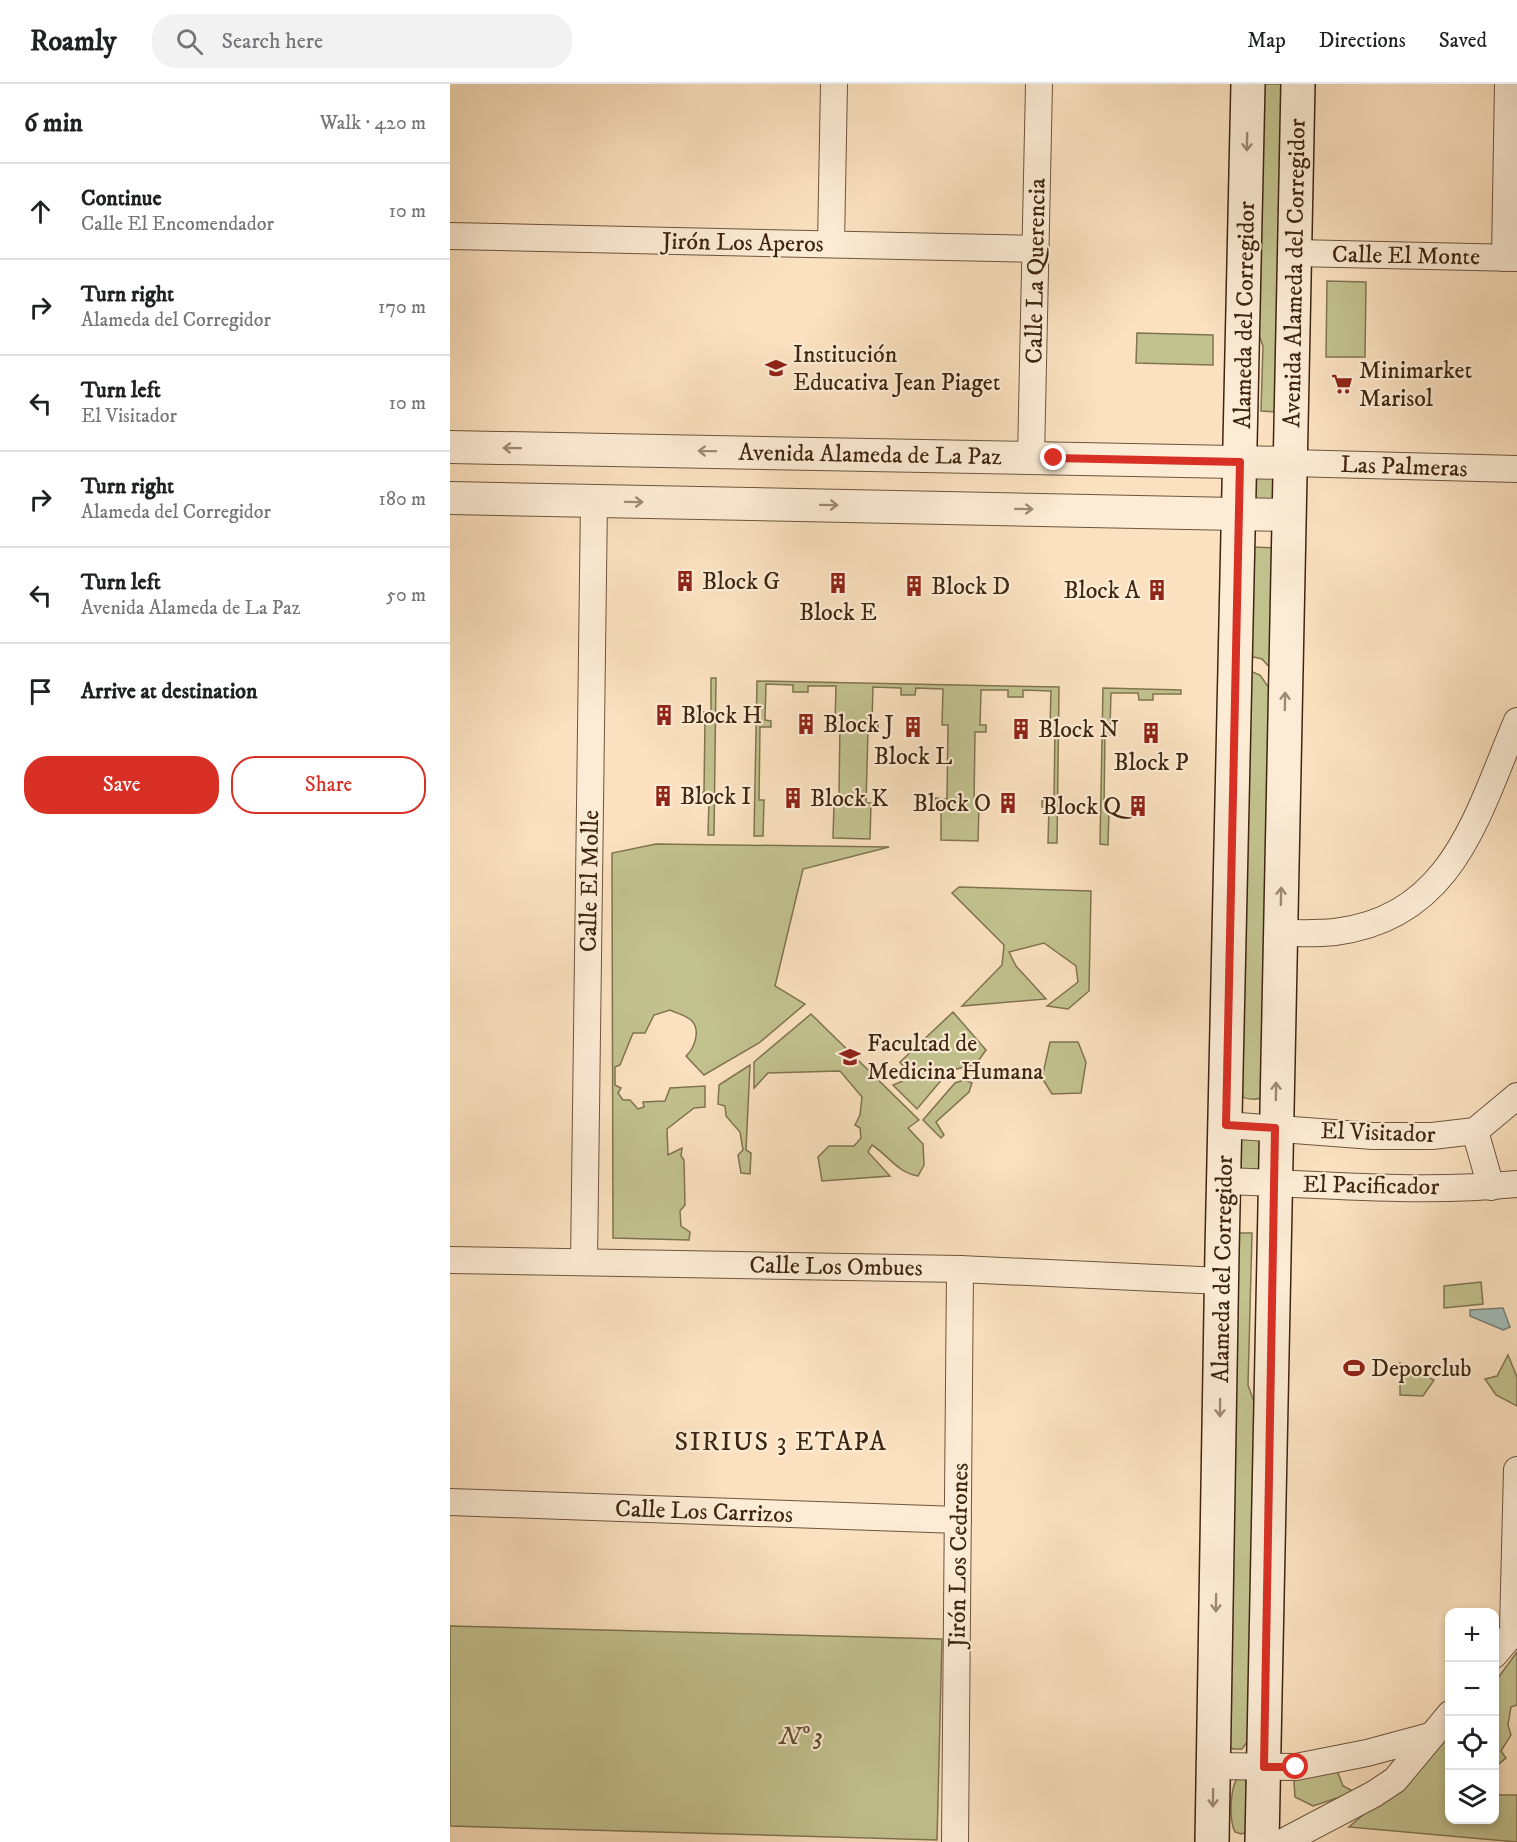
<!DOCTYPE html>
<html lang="en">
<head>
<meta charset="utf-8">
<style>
	body { margin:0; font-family:"IM FELL DW Pica",serif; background:#f2f2f2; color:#202124 }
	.controls { position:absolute; right:18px; bottom:18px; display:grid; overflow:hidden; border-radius:12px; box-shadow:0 3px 9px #0003 }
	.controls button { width:54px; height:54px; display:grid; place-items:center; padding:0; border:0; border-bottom:2px solid #e0e0e0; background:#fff; color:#202124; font:30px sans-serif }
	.stop { position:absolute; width:18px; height:18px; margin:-14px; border:4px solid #d93025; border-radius:50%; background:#fff }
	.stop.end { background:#d93025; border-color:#fff; box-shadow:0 2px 6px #0008 }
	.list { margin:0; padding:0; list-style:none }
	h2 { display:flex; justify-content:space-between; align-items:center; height:78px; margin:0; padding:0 24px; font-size:26px }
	h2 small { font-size:20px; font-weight:400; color:#757577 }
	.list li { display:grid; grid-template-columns:39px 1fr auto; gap:18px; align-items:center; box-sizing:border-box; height:96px; padding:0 24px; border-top:2px solid #e0e0e0 }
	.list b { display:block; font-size:22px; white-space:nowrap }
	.list p { margin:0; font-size:20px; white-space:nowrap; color:#757577 }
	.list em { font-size:20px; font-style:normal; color:#757577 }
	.actions { display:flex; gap:12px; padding:18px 24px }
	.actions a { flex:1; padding:14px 0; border:2px solid #d93025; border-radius:24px; text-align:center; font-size:21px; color:#d93025 }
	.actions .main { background:#d93025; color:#fff }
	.icon { flex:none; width:33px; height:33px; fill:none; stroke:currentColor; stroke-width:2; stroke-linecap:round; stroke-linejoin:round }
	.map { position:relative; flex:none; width:1067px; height:1758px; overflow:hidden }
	header { display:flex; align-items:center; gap:36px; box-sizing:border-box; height:84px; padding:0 30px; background:#fff; border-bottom:2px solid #e0e0e0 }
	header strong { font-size:28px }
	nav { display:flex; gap:33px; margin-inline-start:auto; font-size:21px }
	.search { width:420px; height:54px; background:#f2f2f2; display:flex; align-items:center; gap:15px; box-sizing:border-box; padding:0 21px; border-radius:24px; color:#757577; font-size:22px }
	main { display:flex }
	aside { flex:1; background:#fff }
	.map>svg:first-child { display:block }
	.green { fill:#c2c28f; stroke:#807450; stroke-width:1.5 }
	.water { fill:#a0bcb9; stroke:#798075; stroke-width:1.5 }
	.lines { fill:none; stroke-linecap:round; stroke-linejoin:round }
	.minor-casing { stroke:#6e553c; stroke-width:28 }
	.tertiary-casing { stroke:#6e553c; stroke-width:34 }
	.secondary-casing { stroke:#3f2610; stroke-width:36 }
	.minor { stroke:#fcecd5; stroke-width:26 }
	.tertiary { stroke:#fcecd5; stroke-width:32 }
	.secondary { stroke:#fcecd5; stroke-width:33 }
	.oneway { stroke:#9e8972 }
	.route { stroke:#d93025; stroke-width:8 }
	.labels { text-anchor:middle; stroke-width:4.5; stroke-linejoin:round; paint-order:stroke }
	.street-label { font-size:24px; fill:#3f2610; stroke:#fcecd5 }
	.poi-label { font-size:24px; fill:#3f2610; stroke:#fcecd5; text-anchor:start }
	.park-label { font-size:24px; font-style:italic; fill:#604d30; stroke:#fcecd5 }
	.neighbourhood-label { font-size:26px; letter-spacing:1.5px; fill:#3f2610; stroke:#fcecd5 }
</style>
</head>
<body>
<header>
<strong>Roamly</strong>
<div class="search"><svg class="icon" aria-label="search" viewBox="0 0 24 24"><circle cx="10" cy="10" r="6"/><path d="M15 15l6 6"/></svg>Search here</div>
<nav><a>Map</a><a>Directions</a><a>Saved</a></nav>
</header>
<main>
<aside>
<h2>6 min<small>Walk · 420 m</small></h2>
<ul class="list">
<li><svg class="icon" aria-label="ahead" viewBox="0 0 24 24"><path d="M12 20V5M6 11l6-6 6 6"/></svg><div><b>Continue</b><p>Calle El Encomendador</p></div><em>10 m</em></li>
<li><svg class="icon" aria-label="right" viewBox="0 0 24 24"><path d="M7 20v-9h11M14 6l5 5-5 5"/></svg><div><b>Turn right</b><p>Alameda del Corregidor</p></div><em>170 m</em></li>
<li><svg class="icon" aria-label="left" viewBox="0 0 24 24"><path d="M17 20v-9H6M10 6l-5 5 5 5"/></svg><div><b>Turn left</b><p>El Visitador</p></div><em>10 m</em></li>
<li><svg class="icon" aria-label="right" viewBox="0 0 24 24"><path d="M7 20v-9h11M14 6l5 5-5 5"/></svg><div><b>Turn right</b><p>Alameda del Corregidor</p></div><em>180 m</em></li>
<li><svg class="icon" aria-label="left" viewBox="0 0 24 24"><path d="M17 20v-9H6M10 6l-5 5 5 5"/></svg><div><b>Turn left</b><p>Avenida Alameda de La Paz</p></div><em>50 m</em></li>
<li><svg class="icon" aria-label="arrive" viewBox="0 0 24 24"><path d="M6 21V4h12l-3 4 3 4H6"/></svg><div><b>Arrive at destination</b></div></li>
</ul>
<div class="actions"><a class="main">Save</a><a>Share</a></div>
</aside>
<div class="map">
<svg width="1067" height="1758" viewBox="0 0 1067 1758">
	<rect width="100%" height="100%" fill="#fbe1bf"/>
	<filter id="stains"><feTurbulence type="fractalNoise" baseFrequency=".00333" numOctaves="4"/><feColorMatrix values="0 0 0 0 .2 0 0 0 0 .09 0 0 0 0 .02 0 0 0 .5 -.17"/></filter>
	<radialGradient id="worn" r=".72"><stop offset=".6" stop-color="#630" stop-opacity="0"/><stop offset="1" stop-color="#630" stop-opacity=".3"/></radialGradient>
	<g class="green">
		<polygon points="811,0 836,0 828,328 811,327 813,262 806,244"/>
		<polygon points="877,197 916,198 915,273 876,273"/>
		<polygon points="687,249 763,251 763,281 686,279"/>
		<polygon points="804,394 824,394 824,416 803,416"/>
		<polygon points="801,463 826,464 824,588 812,575 799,572"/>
		<path d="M 800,587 L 810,591 L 822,608 L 813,1013 C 807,1016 797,1016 791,1012 Z"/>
		<polygon points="261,594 266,594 264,751 258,751 259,715 247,715 247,709 254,708 255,636 247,635 247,628 261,628"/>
		<polygon points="307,597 609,603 607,759 598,759 599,723 592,723 592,717 604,716 605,644 600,643 601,607 573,606 573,613 558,613 558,606 531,606 530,641 536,641 536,648 525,648 524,721 529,721 528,757 491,756 491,721 485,721 485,714 497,715 498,641 492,641 493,605 466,604 465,611 451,611 451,604 423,603 422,639 428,639 428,646 418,646 416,719 421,719 420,755 383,754 384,719 377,718 377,712 389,712 390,638 385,638 386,602 358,602 358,608 343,608 343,601 316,600 315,636 321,637 321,643 310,643 309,716 314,716 313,752 304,752"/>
		<polygon points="653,604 731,606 731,610 703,610 703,616 689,616 688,609 661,609 660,644 666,645 666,651 655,651 654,724 659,725 658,761 650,760"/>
		<path d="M 206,760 L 439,763 L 353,785 L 325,902 L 355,920 L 309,959 L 254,991 L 236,972 C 244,965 251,947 242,937 C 238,932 226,929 220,926 L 204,931 L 195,949 L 183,949 L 170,981 L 165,983 L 165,1001 L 171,1004 L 168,1009 L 173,1016 L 180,1016 L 188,1025 L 194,1023 L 193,1018 L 215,1017 L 220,1004 L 255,1002 L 255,1023 L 244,1024 L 217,1045 L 218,1071 L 232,1064 L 231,1072 L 234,1076 L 235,1121 L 230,1127 L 231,1142 L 240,1148 L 239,1156 L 163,1154 L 162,769 Z"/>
		<polygon points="509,803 641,807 639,907 618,925 597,922 628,898 626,882 594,859 559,868 566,882 596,915 512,922 552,881 554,861 502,809"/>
		<polygon points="503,928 536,966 526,980 499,987 467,1025 443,1001 453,997 457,988 450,978"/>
		<path d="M 361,930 L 469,1036 L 458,1044 L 473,1060 L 474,1081 L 468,1092 C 448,1089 439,1072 422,1061 L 418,1068 L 440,1092 L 372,1097 L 368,1073 L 379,1062 L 404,1062 L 411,1054 L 410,1044 L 405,1041 L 410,1031 L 412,1013 L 390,987 L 318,989 L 304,1004 L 304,978 Z"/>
		<polygon points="600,958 628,958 636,978 631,1009 602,1010 592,994"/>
		<polygon points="300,981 296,1066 301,1069 300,1090 291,1089 288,1071 293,1066 290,1048 276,1032 275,1022 268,1020 269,1001"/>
		<polygon points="514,996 522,999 519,1008 486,1038 494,1051 491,1054 473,1036 505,999"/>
		<polygon points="792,1055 809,1055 813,1060 813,1081 809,1085 792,1085 788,1080 788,1060"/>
		<polygon points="788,1149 802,1149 798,1301 808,1329 800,1654 792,1665 783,1665 779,1661"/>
		<polygon points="1031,1198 1033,1220 994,1224 994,1202"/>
		<polygon points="1058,1271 1067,1293 1067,1322 1046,1311 1035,1295 1047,1292"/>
		<polygon points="950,1279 984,1296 973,1312 950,1311"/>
		<polygon points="0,1542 492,1555 487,1756 0,1742"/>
		<polygon points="1067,1568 1067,1621 1061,1623 1058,1641 1061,1651 1051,1667 1056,1674 1045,1683 1045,1598"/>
		<polygon points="999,1652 1000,1736 1044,1736 1045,1708 1047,1711 1067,1711 1067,1758 899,1743 914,1730 911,1718 928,1710"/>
		<polygon points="885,1681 893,1702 905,1708 863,1722 845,1713 844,1697 848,1687"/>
		<path d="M 792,1694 L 799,1697 L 798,1748 L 791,1750 L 785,1748 C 779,1736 780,1709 786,1696 Z"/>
	</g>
	<polygon class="water" points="1053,1224 1060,1243 1053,1246 1020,1232 1020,1226"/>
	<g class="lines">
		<defs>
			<g id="minor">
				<polyline points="0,152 586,165"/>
				<polyline points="381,160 384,0"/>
				<polyline points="845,169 1067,174"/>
				<polyline points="1055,174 1058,0"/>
				<polyline points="581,373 589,0"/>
				<polyline points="840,379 1067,385"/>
				<path d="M 830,849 C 848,849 867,850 885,848 C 1004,833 1027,730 1067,637"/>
				<polyline points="776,1041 923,1052 982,1052 1025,1047 1067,1012"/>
				<polyline points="1025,1047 1041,1103"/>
				<path d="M 774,1097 C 871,1100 971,1110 1067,1100"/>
				<polyline points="0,1176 510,1185 772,1197"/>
				<polyline points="134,1178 144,417"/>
				<polyline points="0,1418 508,1436"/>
				<polyline points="1063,1545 1067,1386"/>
				<polyline points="1044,1571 1067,1544"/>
				<polyline points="764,1682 846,1683 917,1669 980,1652"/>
				<polyline points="505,1758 510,1185"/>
				<polyline points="833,1758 924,1710 945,1696 1000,1630"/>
			</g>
			<g id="tertiary">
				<polyline points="0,363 840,379"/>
				<polyline points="0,414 839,431"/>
			</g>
			<g id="secondary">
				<polyline points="762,1758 772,1167 798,0"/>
				<polyline points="812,1758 848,0"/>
			</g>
		</defs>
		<use href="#minor" class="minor-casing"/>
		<use href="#tertiary" class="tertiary-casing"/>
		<use href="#secondary" class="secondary-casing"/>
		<use href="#minor" class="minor"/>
		<use href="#tertiary" class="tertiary"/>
		<use href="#secondary" class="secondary"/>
	</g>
	<defs><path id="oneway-shaft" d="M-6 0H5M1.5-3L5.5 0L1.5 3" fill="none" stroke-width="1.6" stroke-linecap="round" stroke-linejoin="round" transform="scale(1.5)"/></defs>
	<g class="oneway">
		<use href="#oneway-shaft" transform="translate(797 58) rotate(91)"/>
		<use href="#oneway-shaft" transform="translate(62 364) rotate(-179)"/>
		<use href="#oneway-shaft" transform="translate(257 367) rotate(-179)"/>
		<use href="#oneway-shaft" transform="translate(184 418) rotate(1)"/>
		<use href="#oneway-shaft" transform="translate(379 421) rotate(1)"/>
		<use href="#oneway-shaft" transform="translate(574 425) rotate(1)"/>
		<use href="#oneway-shaft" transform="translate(835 617) rotate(-89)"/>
		<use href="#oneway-shaft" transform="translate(831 812) rotate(-89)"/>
		<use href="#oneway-shaft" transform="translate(826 1007) rotate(-89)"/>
		<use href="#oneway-shaft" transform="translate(770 1324) rotate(91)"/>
		<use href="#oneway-shaft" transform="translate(766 1519) rotate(91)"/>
		<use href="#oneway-shaft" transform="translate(763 1714) rotate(91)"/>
	</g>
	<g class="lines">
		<polyline class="route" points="604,374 790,378 776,1041 825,1044 814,1683 846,1683"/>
	</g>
	<defs>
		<symbol id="school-bare" viewBox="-9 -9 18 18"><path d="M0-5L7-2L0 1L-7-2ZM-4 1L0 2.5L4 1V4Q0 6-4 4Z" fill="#8f2418" stroke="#fcecd5" stroke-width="2.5" paint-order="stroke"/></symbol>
		<symbol id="supermarket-bare" viewBox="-9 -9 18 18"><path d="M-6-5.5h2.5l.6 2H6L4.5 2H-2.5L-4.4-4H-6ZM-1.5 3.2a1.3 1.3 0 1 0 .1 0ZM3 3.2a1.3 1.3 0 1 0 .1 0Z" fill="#8f2418" stroke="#fcecd5" stroke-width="2.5" paint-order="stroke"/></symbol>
		<symbol id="building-bare" viewBox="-9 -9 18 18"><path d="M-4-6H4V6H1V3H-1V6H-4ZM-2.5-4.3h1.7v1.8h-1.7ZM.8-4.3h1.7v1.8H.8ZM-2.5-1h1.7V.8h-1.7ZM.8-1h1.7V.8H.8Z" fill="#8f2418" stroke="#fcecd5" stroke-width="2.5" paint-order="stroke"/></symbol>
		<symbol id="university-bare" viewBox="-9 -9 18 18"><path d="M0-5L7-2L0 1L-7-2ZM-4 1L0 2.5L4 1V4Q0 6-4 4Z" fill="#8f2418" stroke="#fcecd5" stroke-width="2.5" paint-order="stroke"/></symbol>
		<symbol id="stadium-bare" viewBox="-9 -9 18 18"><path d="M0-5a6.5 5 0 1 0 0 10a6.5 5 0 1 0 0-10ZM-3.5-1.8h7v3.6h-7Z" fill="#8f2418" stroke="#fcecd5" stroke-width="2.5" paint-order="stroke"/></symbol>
	</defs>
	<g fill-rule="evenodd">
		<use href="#school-bare" x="311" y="269" width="30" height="30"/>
		<use href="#supermarket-bare" x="877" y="285" width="30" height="30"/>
		<use href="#building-bare" x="220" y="482" width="30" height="30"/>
		<use href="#building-bare" x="373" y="484" width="30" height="30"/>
		<use href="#building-bare" x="449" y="487" width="30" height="30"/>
		<use href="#building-bare" x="692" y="491" width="30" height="30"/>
		<use href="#building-bare" x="199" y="616" width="30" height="30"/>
		<use href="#building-bare" x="341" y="625" width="30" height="30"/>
		<use href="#building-bare" x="448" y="628" width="30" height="30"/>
		<use href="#building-bare" x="556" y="630" width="30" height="30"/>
		<use href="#building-bare" x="686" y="634" width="30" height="30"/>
		<use href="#building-bare" x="198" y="697" width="30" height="30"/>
		<use href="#building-bare" x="328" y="699" width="30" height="30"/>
		<use href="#building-bare" x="543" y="704" width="30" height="30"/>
		<use href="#building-bare" x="673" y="707" width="30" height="30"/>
		<use href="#university-bare" x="385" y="958" width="30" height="30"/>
		<use href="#stadium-bare" x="889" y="1269" width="30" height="30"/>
	</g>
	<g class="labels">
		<g class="street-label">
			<text transform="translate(293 158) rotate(1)" y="8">Jirón Los Aperos</text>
			<text transform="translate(956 171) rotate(1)" y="8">Calle El Monte</text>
			<text transform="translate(585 187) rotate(-89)" y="8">Calle La Querencia</text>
			<text transform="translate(844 189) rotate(-89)" y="8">Avenida Alameda del Corregidor</text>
			<text transform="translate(794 231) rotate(-89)" y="8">Alameda del Corregidor</text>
			<text transform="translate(420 370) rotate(1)" y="8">Avenida Alameda de La Paz</text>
			<text transform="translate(954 382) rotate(2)" y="8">Las Palmeras</text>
			<text transform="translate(139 797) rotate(-89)" y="8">Calle El Molle</text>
			<text transform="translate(928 1048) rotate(2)" y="8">El Visitador</text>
			<text transform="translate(921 1101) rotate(1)" y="8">El Pacificador</text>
			<text transform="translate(386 1182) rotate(1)" y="8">Calle Los Ombues</text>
			<text transform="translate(772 1185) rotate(-89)" y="8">Alameda del Corregidor</text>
			<text transform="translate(254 1427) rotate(2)" y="8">Calle Los Carrizos</text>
			<text transform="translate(508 1471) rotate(-89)" y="8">Jirón Los Cedrones</text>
		</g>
		<g class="poi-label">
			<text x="343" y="278">Institución<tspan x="343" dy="28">Educativa Jean Piaget</tspan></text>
			<text x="909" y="294">Minimarket<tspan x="909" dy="28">Marisol</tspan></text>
			<text x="252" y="505">Block G</text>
			<text x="481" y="510">Block D</text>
			<text x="690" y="514" text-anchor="end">Block A</text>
			<text x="388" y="536" text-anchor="middle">Block E</text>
			<text x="231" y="639">Block H</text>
			<text x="373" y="648">Block J</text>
			<text x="588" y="653">Block N</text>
			<text x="463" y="680" text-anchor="middle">Block L</text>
			<text x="701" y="686" text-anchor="middle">Block P</text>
			<text x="230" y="720">Block I</text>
			<text x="360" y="722">Block K</text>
			<text x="541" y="727" text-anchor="end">Block O</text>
			<text x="671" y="730" text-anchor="end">Block Q</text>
			<text x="417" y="967">Facultad de<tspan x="417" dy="28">Medicina Humana</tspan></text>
			<text x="921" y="1292">Deporclub</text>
		</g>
		<g class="park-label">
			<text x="351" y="1660">Nº 3</text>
		</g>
		<g class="neighbourhood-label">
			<text x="331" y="1366">SIRIUS 3 ETAPA</text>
		</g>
	</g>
	<rect width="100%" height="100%" filter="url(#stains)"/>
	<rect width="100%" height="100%" fill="url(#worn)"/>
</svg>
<div class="controls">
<button>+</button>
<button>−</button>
<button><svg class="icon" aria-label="locate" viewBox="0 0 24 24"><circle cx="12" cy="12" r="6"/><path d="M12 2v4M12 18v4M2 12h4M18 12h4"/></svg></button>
<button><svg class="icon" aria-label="layers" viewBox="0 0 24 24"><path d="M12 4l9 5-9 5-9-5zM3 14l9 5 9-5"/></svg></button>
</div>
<div class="stop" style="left:846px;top:1683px"></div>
<div class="stop end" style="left:604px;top:374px"></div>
</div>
</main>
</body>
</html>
